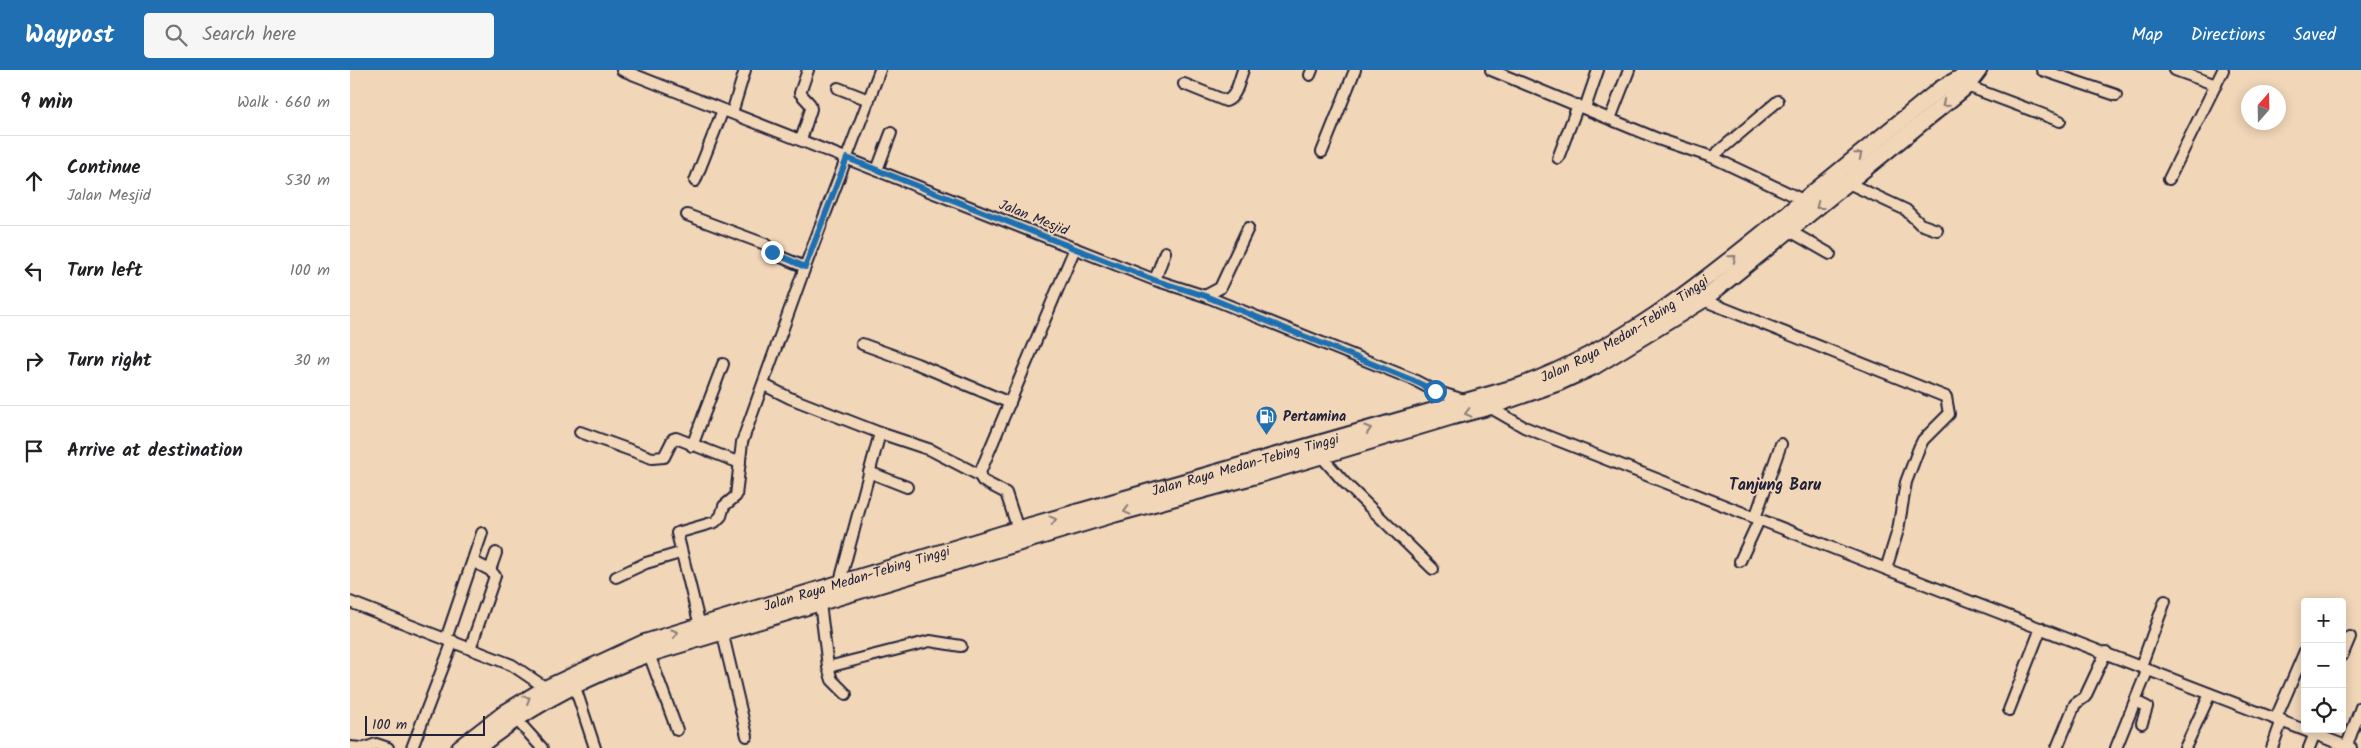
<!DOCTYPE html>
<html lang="en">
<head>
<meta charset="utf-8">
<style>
	body { margin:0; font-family:Kalam,sans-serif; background:#f6f6f6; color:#202124 }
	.controls { position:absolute; right:15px; bottom:15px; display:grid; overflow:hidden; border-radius:5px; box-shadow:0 2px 12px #0003 }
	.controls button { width:45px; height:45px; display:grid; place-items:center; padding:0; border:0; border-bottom:1px solid #e0e0e0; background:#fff; color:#202124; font:25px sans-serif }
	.compass { position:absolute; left:1891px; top:15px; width:45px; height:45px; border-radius:50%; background:#fff; box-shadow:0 2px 12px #0003; rotate:20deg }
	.scale { position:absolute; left:15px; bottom:12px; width:120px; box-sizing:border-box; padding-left:5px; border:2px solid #22223b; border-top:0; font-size:14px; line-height:18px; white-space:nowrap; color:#22223b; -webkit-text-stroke:4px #f1d6b8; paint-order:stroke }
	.stop { position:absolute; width:15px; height:15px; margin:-11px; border:4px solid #1f6fb2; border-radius:50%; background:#fff }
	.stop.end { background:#1f6fb2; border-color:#fff; box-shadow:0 1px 5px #0008 }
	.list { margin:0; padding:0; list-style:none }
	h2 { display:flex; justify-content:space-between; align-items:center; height:65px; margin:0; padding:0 20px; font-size:21px }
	h2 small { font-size:16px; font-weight:400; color:#757577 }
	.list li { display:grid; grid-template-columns:32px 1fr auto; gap:15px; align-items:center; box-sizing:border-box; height:90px; padding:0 20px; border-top:1px solid #e0e0e0 }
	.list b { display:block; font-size:19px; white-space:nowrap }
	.list p { margin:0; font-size:16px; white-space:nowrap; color:#757577 }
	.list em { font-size:16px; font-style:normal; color:#757577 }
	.icon { flex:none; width:28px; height:28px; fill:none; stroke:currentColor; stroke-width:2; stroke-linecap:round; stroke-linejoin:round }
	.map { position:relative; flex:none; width:2011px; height:678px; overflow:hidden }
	header { display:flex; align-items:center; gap:30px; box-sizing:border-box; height:70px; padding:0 25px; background:#1f6fb2; color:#fff }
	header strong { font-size:24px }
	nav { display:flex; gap:28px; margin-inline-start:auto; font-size:18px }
	.search { width:350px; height:45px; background:#f6f6f6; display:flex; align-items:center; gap:12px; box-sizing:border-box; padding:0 18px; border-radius:5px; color:#757577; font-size:19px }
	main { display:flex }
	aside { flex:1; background:#fff }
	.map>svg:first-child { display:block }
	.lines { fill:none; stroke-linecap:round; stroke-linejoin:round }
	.minor-casing { stroke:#22223b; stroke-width:14 }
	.highway-casing { stroke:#22223b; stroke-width:19 }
	.minor { stroke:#f1d6b8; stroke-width:10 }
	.highway { stroke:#f1d6b8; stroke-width:15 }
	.oneway { stroke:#8a7c7a }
	.route { stroke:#1f6fb2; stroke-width:6 }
	.labels { text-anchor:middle; stroke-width:4; stroke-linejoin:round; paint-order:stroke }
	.street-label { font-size:14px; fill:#22223b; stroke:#f1d6b8 }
	.poi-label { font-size:14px; font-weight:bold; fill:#22223b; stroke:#f1d6b8; text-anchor:start }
	.quarter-label { font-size:16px; font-weight:bold; fill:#22223b; stroke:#f1d6b8 }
</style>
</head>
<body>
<header>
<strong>Waypost</strong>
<div class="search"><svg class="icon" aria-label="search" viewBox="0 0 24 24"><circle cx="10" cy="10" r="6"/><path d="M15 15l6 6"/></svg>Search here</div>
<nav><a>Map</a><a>Directions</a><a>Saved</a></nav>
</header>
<main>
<aside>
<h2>9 min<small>Walk · 660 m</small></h2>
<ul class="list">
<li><svg class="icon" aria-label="ahead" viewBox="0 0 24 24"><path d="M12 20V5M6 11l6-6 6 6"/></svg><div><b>Continue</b><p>Jalan Mesjid</p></div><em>530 m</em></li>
<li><svg class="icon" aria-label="left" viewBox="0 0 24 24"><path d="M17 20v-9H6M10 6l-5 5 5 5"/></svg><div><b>Turn left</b></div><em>100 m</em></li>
<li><svg class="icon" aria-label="right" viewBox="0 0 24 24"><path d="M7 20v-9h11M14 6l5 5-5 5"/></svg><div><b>Turn right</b></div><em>30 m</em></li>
<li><svg class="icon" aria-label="arrive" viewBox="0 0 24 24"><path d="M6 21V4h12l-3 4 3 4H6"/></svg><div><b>Arrive at destination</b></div></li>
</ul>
</aside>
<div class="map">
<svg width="2011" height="678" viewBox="0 0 2011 678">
	<rect width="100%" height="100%" fill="#f1d6b8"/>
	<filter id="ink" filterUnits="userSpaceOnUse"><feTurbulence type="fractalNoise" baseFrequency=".02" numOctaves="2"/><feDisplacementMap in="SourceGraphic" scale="10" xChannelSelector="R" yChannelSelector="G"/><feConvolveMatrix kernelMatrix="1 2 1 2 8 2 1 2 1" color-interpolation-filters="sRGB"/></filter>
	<g filter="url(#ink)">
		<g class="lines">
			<defs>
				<g id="minor">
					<polyline points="272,0 805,210 855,226 1062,309 1085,321 1114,330"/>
					<polyline points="1141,0 1308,69 1362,87 1453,130"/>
					<polyline points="1692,0 1766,25"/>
					<polyline points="1825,0 1866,15"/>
					<polyline points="960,5 962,0"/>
					<path d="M 834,14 L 876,31 C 887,27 889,10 893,0"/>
					<polyline points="1617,16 1710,51"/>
					<polyline points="488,18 519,30"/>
					<polyline points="1235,38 1248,0"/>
					<polyline points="382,43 395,0"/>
					<polyline points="1260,49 1279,0"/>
					<polyline points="451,70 461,39 460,34 450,23 458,0"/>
					<polyline points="972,82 1005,0"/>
					<polyline points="1362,87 1428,31"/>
					<polyline points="1208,88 1228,35"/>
					<polyline points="527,100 541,63"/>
					<polyline points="1819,109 1873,0"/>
					<polyline points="345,111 373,40"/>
					<polyline points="1498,113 1556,140 1570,154 1587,160"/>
					<polyline points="337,145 415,174 426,185 455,197"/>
					<polyline points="1438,160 1480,184"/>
					<polyline points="805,210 815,182"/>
					<polyline points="855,226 870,218 898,158"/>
					<polyline points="1353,230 1596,327 1599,344 1573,370 1569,378 1556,412 1548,460 1536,499"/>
					<polyline points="512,274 567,294 660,333"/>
					<polyline points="414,315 440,328 530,363 489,515"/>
					<polyline points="1139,337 1174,357 1536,499 2001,678"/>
					<polyline points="230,362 302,388 314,387 323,369 326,368 390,393"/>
					<polyline points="530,363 581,380 629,405 633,411 656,423 668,459"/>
					<polyline points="342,376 373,294"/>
					<polyline points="970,385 994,412 1083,499"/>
					<polyline points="519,402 557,417"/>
					<polyline points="629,405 725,178"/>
					<polyline points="1405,448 1431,374"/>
					<polyline points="1390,491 1409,450"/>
					<polyline points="140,500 146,483"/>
					<polyline points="266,507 296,493 330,483"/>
					<polyline points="0,532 162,595 196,618"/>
					<polyline points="470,533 478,597 580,571 611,576"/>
					<polyline points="350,556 327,463 365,452 371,446 374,436 386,426 392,372 455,197 530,0"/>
					<polyline points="372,561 397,666"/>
					<polyline points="96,569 132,463"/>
					<polyline points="120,579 145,506 140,500 124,492"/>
					<polyline points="299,584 327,660"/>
					<polyline points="1992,586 2000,567"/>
					<polyline points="1791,596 1815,531"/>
					<polyline points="478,597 482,610 496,624"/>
					<polyline points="223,611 245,678"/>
					<polyline points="1785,631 1797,637 1792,653"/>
					<polyline points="1659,640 1691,558"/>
					<polyline points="1926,648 1955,581"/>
					<polyline points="166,649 192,678"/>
					<polyline points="0,677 11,678"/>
					<polyline points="15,678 26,674 38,678"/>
					<polyline points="62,678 103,571"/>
					<polyline points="1707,678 1725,634 1735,627 1756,582"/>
					<polyline points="1766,678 1798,599"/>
					<polyline points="1835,678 1860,624"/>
					<polyline points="1922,678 1932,650"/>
					<polyline points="1959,678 1965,663"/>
					<polyline points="1996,678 2011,637"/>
				</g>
				<g id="highway">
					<path id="s1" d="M 109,678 L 156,642 L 196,618 L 293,573 L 668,459 L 1170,316 C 1270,279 1346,218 1428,151 C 1482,107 1536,63 1590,19 L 1624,0"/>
					<path d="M 127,678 C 179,636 237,606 299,584 L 765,444 L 908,405 L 1101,347 L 1139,337 L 1208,313 L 1245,296 L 1353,230 L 1617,16 L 1629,0"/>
				</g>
			</defs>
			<use href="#minor" class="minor-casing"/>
			<use href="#highway" class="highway-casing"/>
			<use href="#minor" class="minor"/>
			<use href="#highway" class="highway"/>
		</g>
		<defs><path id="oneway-chevron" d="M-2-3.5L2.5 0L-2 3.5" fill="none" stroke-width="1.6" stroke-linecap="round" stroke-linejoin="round" transform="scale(1.25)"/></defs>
		<g class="oneway">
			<use href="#oneway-chevron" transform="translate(1595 34) rotate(141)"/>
			<use href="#oneway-chevron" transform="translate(1509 85) rotate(-39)"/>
			<use href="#oneway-chevron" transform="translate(1469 136) rotate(142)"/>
			<use href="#oneway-chevron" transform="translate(1383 188) rotate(-39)"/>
			<use href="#oneway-chevron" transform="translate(1118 343) rotate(166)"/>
			<use href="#oneway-chevron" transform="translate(1018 359) rotate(-17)"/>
			<use href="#oneway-chevron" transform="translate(777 441) rotate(165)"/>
			<use href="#oneway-chevron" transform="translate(703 450) rotate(-15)"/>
			<use href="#oneway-chevron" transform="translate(325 563) rotate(-16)"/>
			<use href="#oneway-chevron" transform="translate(177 629) rotate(-31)"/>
		</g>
	</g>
	<g class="lines" filter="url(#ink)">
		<polyline class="route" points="422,182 455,197 497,88 804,210 855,226 1062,310 1085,321"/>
	</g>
	<defs>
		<symbol id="fuel-pin" viewBox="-11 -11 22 30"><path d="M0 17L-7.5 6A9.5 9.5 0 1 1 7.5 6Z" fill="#1f6fb2" stroke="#f1d6b8"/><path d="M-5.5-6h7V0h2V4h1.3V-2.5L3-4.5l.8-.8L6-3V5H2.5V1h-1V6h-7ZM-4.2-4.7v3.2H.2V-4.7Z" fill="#fff"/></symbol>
	</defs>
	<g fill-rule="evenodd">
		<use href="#fuel-pin" x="904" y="334" width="25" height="34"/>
	</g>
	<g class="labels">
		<g class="street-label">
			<text transform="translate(684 147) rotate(22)" y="5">Jalan Mesjid</text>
			<text dy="5" stroke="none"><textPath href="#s1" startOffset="1246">Jalan Raya Medan-Tebing Tinggi</textPath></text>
			<text dy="5" stroke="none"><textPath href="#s1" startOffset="841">Jalan Raya Medan-Tebing Tinggi</textPath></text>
			<text dy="5" stroke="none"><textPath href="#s1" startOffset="436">Jalan Raya Medan-Tebing Tinggi</textPath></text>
		</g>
		<g class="poi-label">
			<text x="933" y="351">Pertamina</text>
		</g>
		<g class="quarter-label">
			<text x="1425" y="420">Tanjung Baru</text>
		</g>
	</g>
</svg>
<div class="controls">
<button>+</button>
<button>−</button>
<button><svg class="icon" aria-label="locate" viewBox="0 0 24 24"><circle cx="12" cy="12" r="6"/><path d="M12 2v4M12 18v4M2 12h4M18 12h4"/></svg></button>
</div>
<svg class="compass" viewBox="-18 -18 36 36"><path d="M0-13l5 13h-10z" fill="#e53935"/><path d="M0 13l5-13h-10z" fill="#757577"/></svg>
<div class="scale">100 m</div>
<div class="stop" style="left:1085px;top:321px"></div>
<div class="stop end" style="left:422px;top:182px"></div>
</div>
</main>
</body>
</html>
